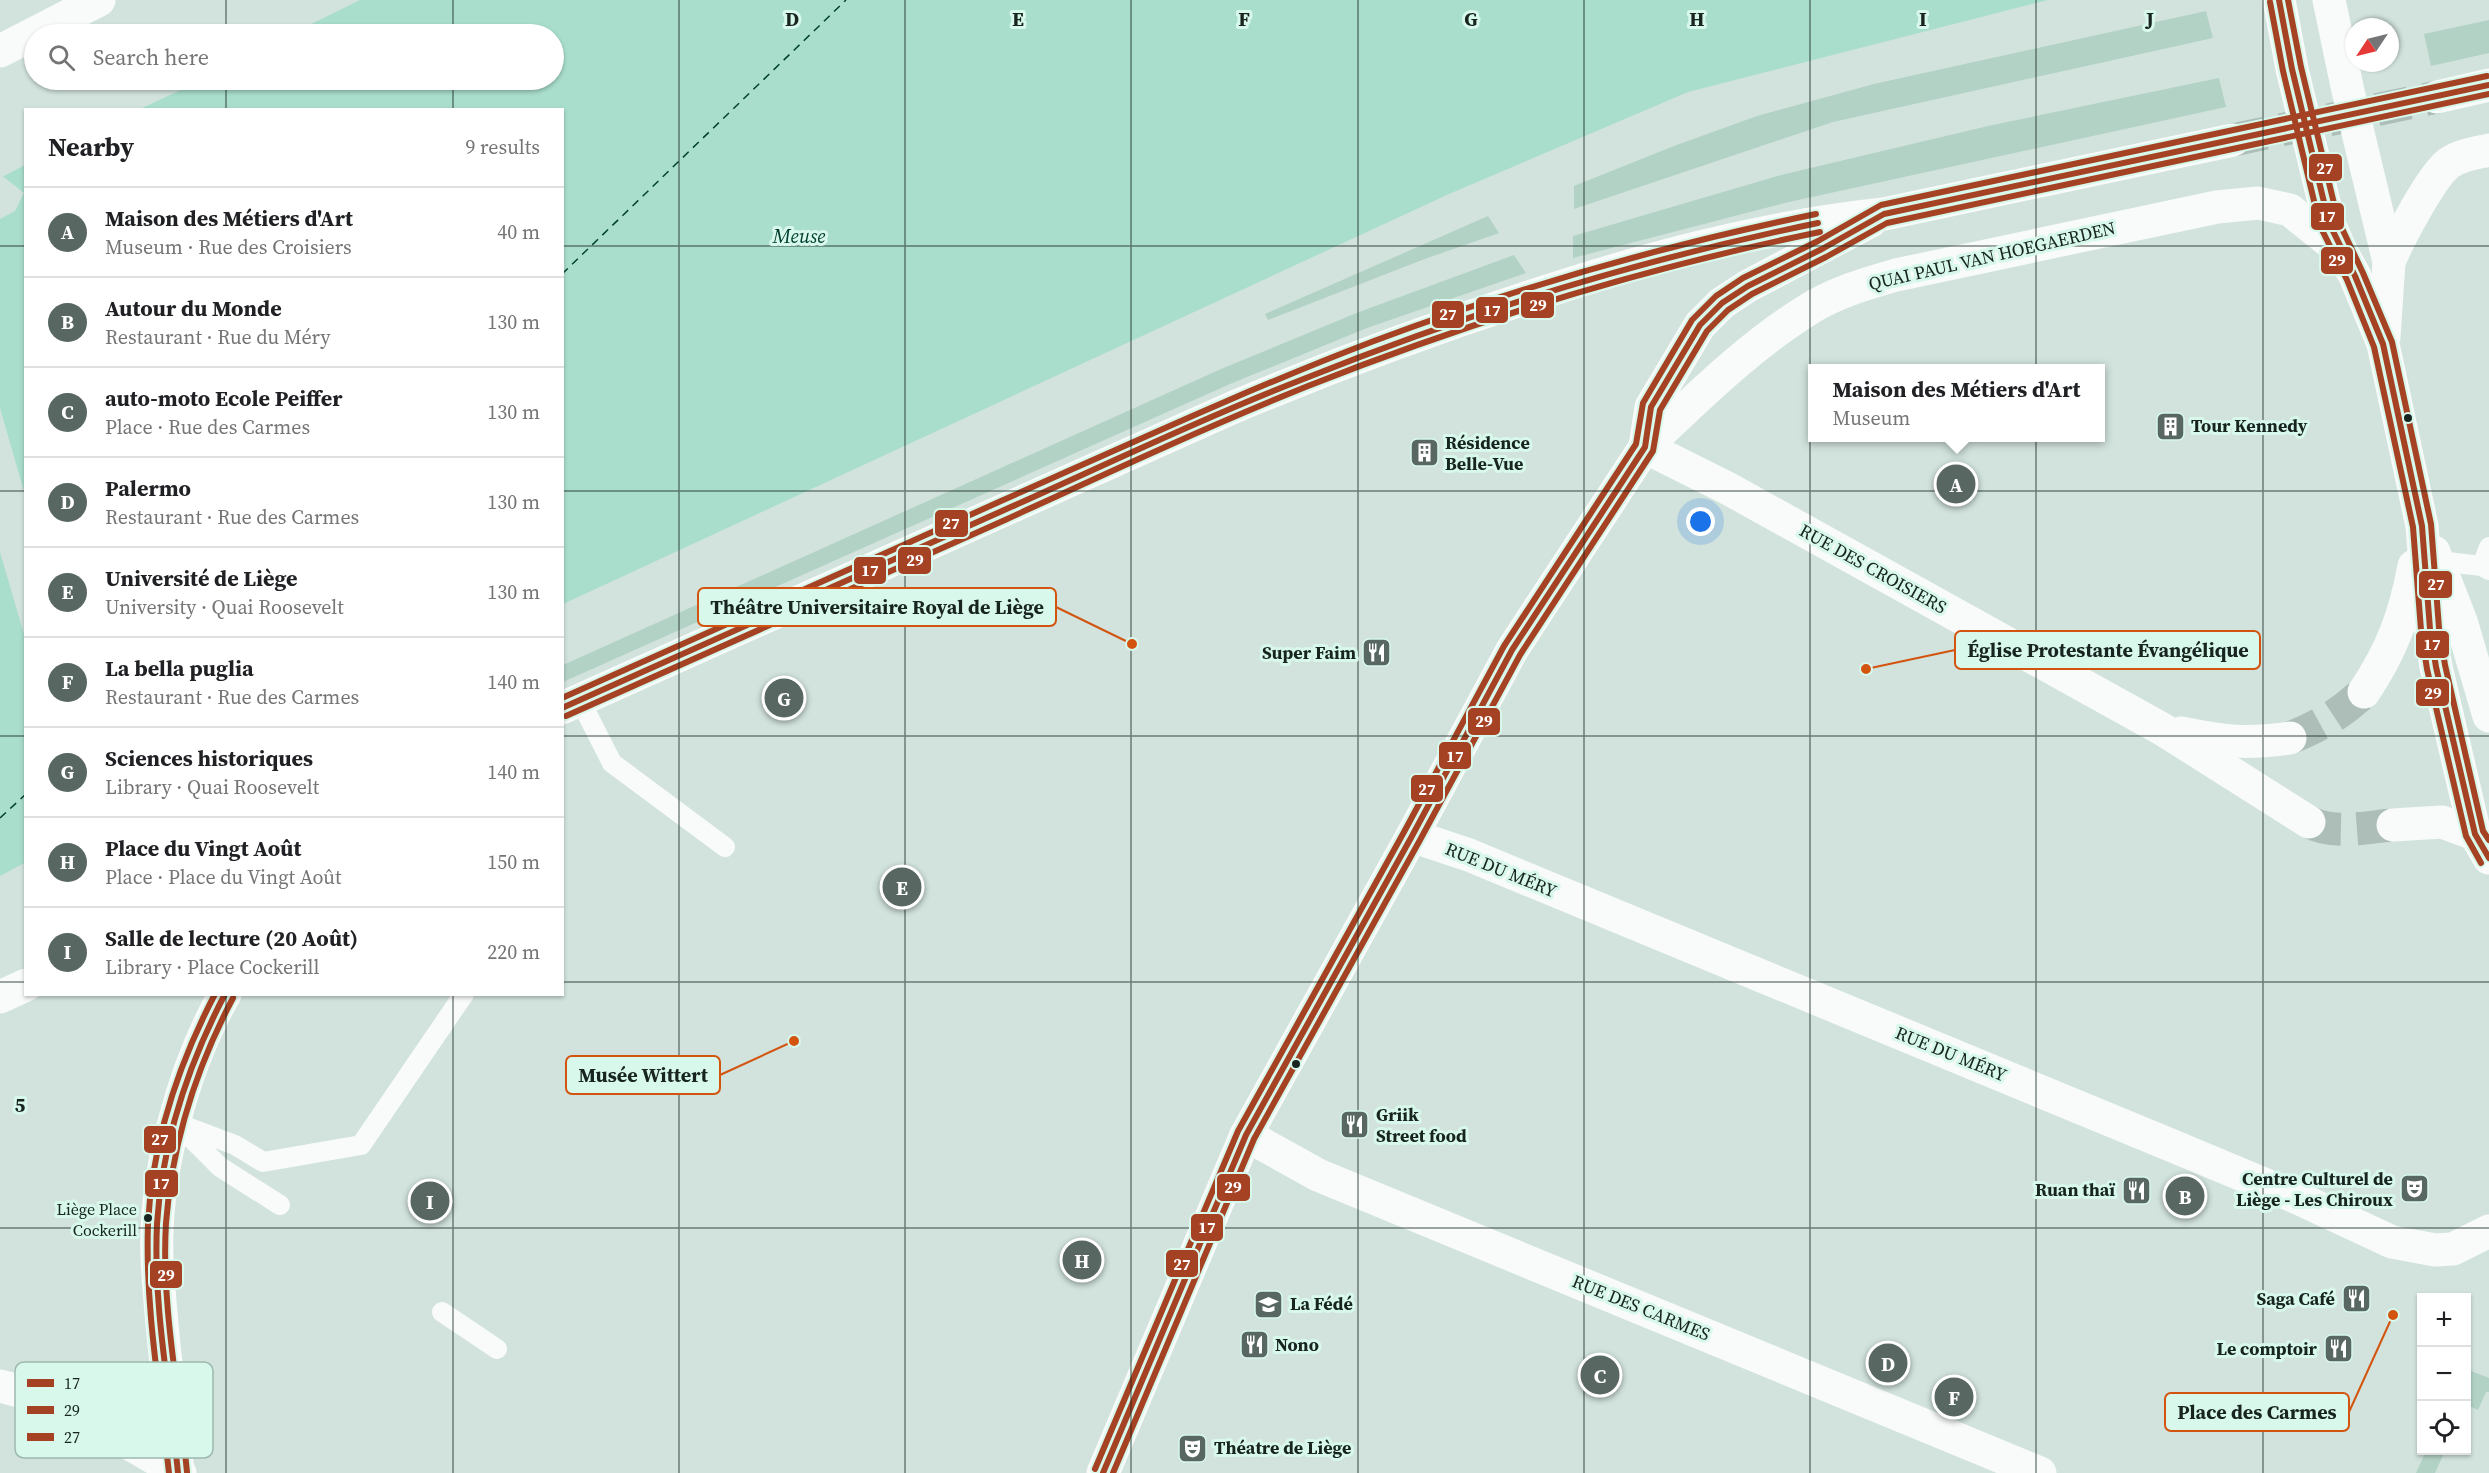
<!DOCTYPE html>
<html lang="en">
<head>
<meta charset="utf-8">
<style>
	body { margin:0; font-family:"Source Serif 4",serif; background:#f2f2f2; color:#202124 }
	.controls { position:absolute; right:18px; bottom:18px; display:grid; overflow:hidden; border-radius:0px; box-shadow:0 2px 4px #0004 }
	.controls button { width:54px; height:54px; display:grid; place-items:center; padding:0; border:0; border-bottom:2px solid #e0e0e0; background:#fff; color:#202124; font:30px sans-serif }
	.compass { position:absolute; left:2345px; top:18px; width:54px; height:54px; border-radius:50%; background:#fff; box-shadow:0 2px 4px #0004; rotate:235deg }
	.you { position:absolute; left:1701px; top:522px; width:21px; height:21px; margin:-15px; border:4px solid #fff; border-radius:50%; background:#1a73e8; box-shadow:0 0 0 9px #1a73e833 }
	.badge { display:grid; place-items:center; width:39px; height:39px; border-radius:50%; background:#586762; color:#fff; font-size:20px; font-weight:700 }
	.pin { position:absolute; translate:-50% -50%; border:3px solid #fff; box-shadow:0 2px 6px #0006 }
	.popup { position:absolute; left:1808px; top:364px; width:297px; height:78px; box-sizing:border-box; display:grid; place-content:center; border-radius:0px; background:#fff; filter:drop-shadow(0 2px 4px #0005); font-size:20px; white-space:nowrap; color:#757577 }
	.popup b { font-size:22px; color:#202124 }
	.popup::after { content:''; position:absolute; left:50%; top:100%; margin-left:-12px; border:12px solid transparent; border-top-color:#fff }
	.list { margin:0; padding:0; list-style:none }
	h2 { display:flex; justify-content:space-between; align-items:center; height:78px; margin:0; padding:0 24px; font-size:26px }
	h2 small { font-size:20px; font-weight:400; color:#757577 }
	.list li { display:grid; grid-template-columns:39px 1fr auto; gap:18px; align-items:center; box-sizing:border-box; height:90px; padding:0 24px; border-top:2px solid #e0e0e0 }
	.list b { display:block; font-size:22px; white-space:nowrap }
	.list p { margin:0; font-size:20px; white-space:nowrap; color:#757577 }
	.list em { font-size:20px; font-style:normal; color:#757577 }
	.icon { flex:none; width:33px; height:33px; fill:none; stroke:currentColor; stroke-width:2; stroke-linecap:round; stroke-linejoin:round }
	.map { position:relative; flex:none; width:2489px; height:1473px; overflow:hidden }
	.search { position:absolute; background:#fff; box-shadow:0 2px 4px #0004; left:24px; top:24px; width:540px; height:66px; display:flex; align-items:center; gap:15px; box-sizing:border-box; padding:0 21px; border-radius:33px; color:#757577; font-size:22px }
	.panel { position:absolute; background:#fff; box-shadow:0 2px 4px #0004; left:24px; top:108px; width:540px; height:888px; border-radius:0px }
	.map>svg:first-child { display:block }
	.green { fill:#b3d2c6 }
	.water { fill:#a9decc }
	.pier { fill:#d2e3dd }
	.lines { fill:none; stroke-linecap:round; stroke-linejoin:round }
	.ferry { stroke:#004030; stroke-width:1.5; stroke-dasharray:8 6; stroke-linecap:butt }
	.tertiary-tunnel { stroke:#adbdb7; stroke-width:33; stroke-dasharray:33 16; stroke-linecap:butt }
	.secondary-tunnel { stroke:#adbdb7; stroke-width:33; stroke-dasharray:33 16; stroke-linecap:butt }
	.service { stroke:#f8fbfa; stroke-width:20 }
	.minor { stroke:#f8fbfa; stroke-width:33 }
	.tertiary { stroke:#f8fbfa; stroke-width:33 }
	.secondary { stroke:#f8fbfa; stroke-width:33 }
	.bus-1-casing { stroke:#d7f8eb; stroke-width:10 }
	.bus-2-casing { stroke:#d7f8eb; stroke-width:10 }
	.bus-3-casing { stroke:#d7f8eb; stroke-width:10 }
	.bus-1 { stroke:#a64224; stroke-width:6 }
	.bus-2 { stroke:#a64224; stroke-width:6 }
	.bus-3 { stroke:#a64224; stroke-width:6 }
	.grid { fill:none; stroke:#17241f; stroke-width:1.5; stroke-opacity:0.55 }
	.bus-dot { fill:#17241f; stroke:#d7f8eb; stroke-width:2 }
	.labels { text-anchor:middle; stroke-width:6; stroke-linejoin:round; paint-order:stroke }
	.bus-label { font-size:16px; fill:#17241f; stroke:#d7f8eb; text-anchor:end }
	.street-label { font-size:18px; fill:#17241f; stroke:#d7f8eb }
	.poi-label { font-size:18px; font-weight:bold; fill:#17241f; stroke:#d7f8eb; text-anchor:start }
	.water-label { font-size:20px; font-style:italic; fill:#004030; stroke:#d7f8eb }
	.key { fill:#d7f8eb; stroke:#9db8ae; stroke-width:1.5 }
	.key-label { font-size:16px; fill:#17241f }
	.grid-label { font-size:20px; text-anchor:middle; font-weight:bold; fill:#17241f; stroke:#d7f8eb; stroke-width:6; stroke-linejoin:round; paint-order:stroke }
	.leader { fill:none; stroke:#d3540e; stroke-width:2 }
	.callout-dot { fill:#d3540e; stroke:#d7f8eb; stroke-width:2 }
	.callout { fill:#d7f8eb; stroke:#d3540e; stroke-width:2 }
	.callout-label { font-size:20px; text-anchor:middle; font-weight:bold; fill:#17241f }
	.line-badge { stroke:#d7f8eb; stroke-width:2 }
	.badge-label { font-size:16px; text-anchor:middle; font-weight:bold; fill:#fff }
</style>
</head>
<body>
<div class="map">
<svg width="2489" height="1473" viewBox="0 0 2489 1473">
	<rect width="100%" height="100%" fill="#d2e3dd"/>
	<g class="green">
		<polygon points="2206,11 2213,38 1833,122 1574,209 1574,186 1674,146 1757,116 1874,84"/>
		<polygon points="2489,20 2489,53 2431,66 2424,34"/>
		<polygon points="2219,78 2226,107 1789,202 1573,258 1573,236 1781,175 1988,126"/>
		<polygon points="1488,216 1499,233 1422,260 1268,320 1265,314"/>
		<polygon points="1514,255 1526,273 1367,328 1230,384 563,682 563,665 1221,369 1359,312"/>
		<polygon points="2466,1369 2489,1378 2489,1392 2486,1392 2478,1410 2467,1405"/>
		<polygon points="2426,1451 2445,1451 2435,1473 2416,1473"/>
	</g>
	<g class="water">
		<polygon points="360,0 2048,0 1688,92 1449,194 563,604 562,110 140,109 202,80 554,80 554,34 291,34"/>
		<polygon points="25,165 26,862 0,876 0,178"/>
	</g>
	<g class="pier">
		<polygon points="0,174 24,193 15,211 0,219"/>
		<polygon points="0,408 25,495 25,638 0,552"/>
	</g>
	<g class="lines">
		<g class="ferry">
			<polyline points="562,274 846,0"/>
			<polyline points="0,818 26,794"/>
		</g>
		<g class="tertiary-tunnel">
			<path d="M 2290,738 C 2320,726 2340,714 2364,692"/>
			<path d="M 2309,822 C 2333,835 2366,827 2393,825"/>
		</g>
		<polyline class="secondary-tunnel" points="2233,140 2437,97"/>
		<g class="service">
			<polyline points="2438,561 2482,566 2489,570"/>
			<polyline points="2482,566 2489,547"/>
			<polyline points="580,700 612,763 725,847"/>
			<polyline points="174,1122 235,1145 263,1162 361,1145 464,994"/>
			<polyline points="181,1128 220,1167 280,1205"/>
			<polyline points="442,1312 497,1349"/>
		</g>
		<g class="minor">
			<polyline points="0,51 99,0"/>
			<path d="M 2389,262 C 2398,240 2432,175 2449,163 C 2460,155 2476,153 2489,150"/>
			<path d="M 1645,447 C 1696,399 1747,348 1806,311 C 1833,293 1865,284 1896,275 L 2217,207 L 2258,203 L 2290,210 L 2341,251"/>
			<polyline points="1412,836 1469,855 2168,1144 2300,1199 2392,1242 2435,1250 2453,1249 2489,1231"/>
			<polyline points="1246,1135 1318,1175 2040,1473"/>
			<path d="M 178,1473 C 171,1401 160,1328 157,1256 C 154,1173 184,1065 225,994"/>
		</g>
		<g class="tertiary">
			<polyline points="2279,0 2292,69 2329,223 2341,251 2355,276 2383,344 2422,526 2430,629 2436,667 2475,834 2489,858"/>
			<polyline points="2329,0 2348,91 2389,262 2384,337"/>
			<polyline points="2434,552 2461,621 2489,716"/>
			<path d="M 2364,692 C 2392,650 2405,615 2414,566"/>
			<path d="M 2181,733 C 2224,742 2246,744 2290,738"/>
			<polyline points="2393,825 2442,822 2475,834"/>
			<polyline points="0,1386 56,1401 180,1473"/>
			<polyline points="1103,1473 1246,1135 1412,836 1512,650 1645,447 1729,489 2162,729 2309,822"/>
		</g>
		<g class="secondary">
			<polyline points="2437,97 2489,85"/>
			<polyline points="1645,447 1651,407 1700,325 1722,303 1748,286 1871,221"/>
			<path d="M 562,708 L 1234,407 C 1329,367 1425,331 1523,299 C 1640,260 1760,227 1884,214 L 2233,140"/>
			<polyline points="0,997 26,985"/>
		</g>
		<defs>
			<g id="bus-1">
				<polyline points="2279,0 2292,69 2329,223 2355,276 2383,344 2422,526 2430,629 2436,667 2475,834 2489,858"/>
				<path d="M 562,708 C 709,642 855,577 1002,511 C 1103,466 1203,418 1306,378 C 1473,311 1642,259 1818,223"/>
				<path d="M 178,1473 C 170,1391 153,1307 157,1224 C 162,1144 188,1065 225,994"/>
				<polyline points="1103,1473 1246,1135 1412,836 1512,650 1645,447 1651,407 1700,325 1722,303 1748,286 1822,249 1884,214 2489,85"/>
			</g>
			<g id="bus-2">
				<polyline points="2270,2 2283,71 2320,226 2347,280 2374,347 2413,527 2421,630 2427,669 2466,836 2481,863"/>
				<path d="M 566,716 C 712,651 858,585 1005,520 C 1105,474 1206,427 1308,386 C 1475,320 1644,268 1820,232"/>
				<path d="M 187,1472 C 179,1391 161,1304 166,1223 C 172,1144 196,1068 233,998"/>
				<polyline points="1113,1473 1254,1139 1420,840 1520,655 1653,451 1660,410 1707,331 1728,310 1752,294 1826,257 1887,223 2489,94"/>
			</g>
			<g id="bus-3">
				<polyline points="2288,0 2301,67 2338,220 2363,273 2392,342 2431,524 2439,628 2445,665 2483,831 2489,840"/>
				<path d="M 562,698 C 709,632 855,567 1001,501 C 1125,446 1248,389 1374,341 C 1519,287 1665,245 1816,214"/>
				<polyline points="1095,1469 1238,1131 1404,832 1504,646 1636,444 1643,403 1692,320 1716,296 1743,278 1818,241 1881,205 2487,76"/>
				<path d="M 169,1473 C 160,1391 145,1307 148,1224 C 152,1144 178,1065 215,994"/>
			</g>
		</defs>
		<use href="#bus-1" class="bus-1-casing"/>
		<use href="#bus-2" class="bus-2-casing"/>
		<use href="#bus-3" class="bus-3-casing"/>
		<use href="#bus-1" class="bus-1"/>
		<use href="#bus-2" class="bus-2"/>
		<use href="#bus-3" class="bus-3"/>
	</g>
	<path class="grid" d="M 226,0 L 226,34M 453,0 L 453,34M 679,0 L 679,1473M 905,0 L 905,1473M 1131,0 L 1131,1473M 1358,0 L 1358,1473M 1584,0 L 1584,1473M 1810,0 L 1810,1473M 2036,0 L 2036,1473M 2263,0 L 2263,1473M 226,80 L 226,110M 453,80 L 453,110M 0,246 L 26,246M 562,246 L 2489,246M 0,491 L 26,491M 562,491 L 2489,491M 0,736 L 26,736M 562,736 L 2489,736M 0,982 L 26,982M 562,982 L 2489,982M 226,994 L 226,1473M 453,994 L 453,1473M 0,1228 L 2489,1228"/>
	<defs>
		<symbol id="building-square" viewBox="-11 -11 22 22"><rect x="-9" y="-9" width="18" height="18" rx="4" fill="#586762" stroke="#d7f8eb"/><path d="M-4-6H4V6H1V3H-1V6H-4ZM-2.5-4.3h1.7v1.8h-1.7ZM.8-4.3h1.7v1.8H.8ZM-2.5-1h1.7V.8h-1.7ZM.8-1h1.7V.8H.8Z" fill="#fff"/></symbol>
		<symbol id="restaurant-square" viewBox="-11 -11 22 22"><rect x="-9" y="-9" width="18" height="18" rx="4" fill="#586762" stroke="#d7f8eb"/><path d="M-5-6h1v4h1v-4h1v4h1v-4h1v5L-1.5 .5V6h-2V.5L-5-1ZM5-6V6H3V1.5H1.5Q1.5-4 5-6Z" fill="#fff"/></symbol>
		<symbol id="theatre-square" viewBox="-11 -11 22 22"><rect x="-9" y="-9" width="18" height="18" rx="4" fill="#586762" stroke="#d7f8eb"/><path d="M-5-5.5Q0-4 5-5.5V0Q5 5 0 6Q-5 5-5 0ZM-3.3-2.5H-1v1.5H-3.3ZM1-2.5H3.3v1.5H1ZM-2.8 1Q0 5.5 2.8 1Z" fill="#fff"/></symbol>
		<symbol id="university-square" viewBox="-11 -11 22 22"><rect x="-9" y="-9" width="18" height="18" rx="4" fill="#586762" stroke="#d7f8eb"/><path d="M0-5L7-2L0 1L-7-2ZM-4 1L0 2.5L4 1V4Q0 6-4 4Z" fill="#fff"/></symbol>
	</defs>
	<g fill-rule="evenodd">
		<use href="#building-square" x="2154" y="410" width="33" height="33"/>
		<use href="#building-square" x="1408" y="436" width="33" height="33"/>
		<use href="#restaurant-square" x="1360" y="636" width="33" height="33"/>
		<use href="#restaurant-square" x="1338" y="1108" width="33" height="33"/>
		<use href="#theatre-square" x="2398" y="1172" width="33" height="33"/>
		<use href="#restaurant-square" x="2120" y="1174" width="33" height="33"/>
		<use href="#restaurant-square" x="2340" y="1282" width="33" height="33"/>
		<use href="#university-square" x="1252" y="1288" width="33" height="33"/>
		<use href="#restaurant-square" x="1238" y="1328" width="33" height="33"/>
		<use href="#restaurant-square" x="2322" y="1332" width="33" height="33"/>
		<use href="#theatre-square" x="1176" y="1432" width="33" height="33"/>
	</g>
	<g class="bus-dot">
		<circle cx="2408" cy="418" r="5"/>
		<circle cx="1296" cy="1064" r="5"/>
		<circle cx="148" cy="1218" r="5"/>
	</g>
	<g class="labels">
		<g class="bus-label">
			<text x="137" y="1215">Liège Place<tspan x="137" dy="21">Cockerill</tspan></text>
		</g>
		<g class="street-label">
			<text transform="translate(1992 256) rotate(-13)" y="6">QUAI PAUL VAN HOEGAERDEN</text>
			<text transform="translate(1873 569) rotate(29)" y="6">RUE DES CROISIERS</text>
			<text transform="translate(1501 870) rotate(22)" y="6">RUE DU MÉRY</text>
			<text transform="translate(1951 1054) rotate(22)" y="6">RUE DU MÉRY</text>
			<text transform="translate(1641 1308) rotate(22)" y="6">RUE DES CARMES</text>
		</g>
		<g class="poi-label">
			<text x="2191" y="432">Tour Kennedy</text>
			<text x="1445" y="449">Résidence<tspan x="1445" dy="21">Belle-Vue</tspan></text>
			<text x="1356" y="659" text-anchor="end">Super Faim</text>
			<text x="1376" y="1121">Griik<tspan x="1376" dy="21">Street food</tspan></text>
			<text x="2393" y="1185" text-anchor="end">Centre Culturel de<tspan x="2393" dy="21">Liège - Les Chiroux</tspan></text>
			<text x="2115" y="1196" text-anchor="end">Ruan thaï</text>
			<text x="2335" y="1305" text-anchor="end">Saga Café</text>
			<text x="1290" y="1310">La Fédé</text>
			<text x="1275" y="1351">Nono</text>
			<text x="2317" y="1355" text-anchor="end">Le comptoir</text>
			<text x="1214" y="1454">Théatre de Liège</text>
		</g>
		<g class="water-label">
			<text x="799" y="243">Meuse</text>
		</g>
	</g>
	<rect x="15" y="1362" width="198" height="96" rx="9" class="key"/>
	<rect x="27" y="1379" width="27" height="8" fill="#a64224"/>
	<rect x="27" y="1406" width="27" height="8" fill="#a64224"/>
	<rect x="27" y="1433" width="27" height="8" fill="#a64224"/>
	<g class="key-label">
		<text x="64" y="1389">17</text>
		<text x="64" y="1416">29</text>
		<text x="64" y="1443">27</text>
	</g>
	<g class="grid-label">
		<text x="792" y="26">D</text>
		<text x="1018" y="26">E</text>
		<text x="1244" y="26">F</text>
		<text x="1471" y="26">G</text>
		<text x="1697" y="26">H</text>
		<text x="1923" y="26">I</text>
		<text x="2150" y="26">J</text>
		<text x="20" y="1112">5</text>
	</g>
	<path class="leader" d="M1132 644L1056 607M1866 669L1955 650M794 1041L720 1075M2393 1315L2349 1412"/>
	<g class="callout-dot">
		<circle cx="1132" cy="644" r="6"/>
		<circle cx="1866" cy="669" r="6"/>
		<circle cx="794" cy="1041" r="6"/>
		<circle cx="2393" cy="1315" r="6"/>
	</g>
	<g class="callout">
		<rect x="698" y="588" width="358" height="38" rx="6"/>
		<rect x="1955" y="631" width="305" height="38" rx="6"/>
		<rect x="566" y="1056" width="154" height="38" rx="6"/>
		<rect x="2165" y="1393" width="184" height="38" rx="6"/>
	</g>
	<g class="callout-label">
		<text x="877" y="614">Théâtre Universitaire Royal de Liège</text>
		<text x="2108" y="657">Église Protestante Évangélique</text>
		<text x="643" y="1082">Musée Wittert</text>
		<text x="2257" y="1419">Place des Carmes</text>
	</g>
	<g class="line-badge">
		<rect x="2308" y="153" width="35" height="29" rx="6" fill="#a64224"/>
		<rect x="2310" y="202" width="35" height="29" rx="6" fill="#a64224"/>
		<rect x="2320" y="246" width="34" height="29" rx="6" fill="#a64224"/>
		<rect x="1520" y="291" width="35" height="28" rx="6" fill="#a64224"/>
		<rect x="1475" y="296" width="34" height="28" rx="6" fill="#a64224"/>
		<rect x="1431" y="300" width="34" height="29" rx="6" fill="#a64224"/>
		<rect x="934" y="509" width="35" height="29" rx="6" fill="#a64224"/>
		<rect x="897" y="546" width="35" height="29" rx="6" fill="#a64224"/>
		<rect x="853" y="556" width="34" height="29" rx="6" fill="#a64224"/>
		<rect x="2418" y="570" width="35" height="29" rx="6" fill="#a64224"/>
		<rect x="2415" y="630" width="35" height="29" rx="6" fill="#a64224"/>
		<rect x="2415" y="678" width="35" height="29" rx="6" fill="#a64224"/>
		<rect x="1467" y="707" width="34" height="29" rx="6" fill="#a64224"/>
		<rect x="1438" y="741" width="34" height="29" rx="6" fill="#a64224"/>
		<rect x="1410" y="774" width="34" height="29" rx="6" fill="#a64224"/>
		<rect x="143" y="1125" width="34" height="29" rx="6" fill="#a64224"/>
		<rect x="144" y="1169" width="35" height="29" rx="6" fill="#a64224"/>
		<rect x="1216" y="1173" width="35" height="29" rx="6" fill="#a64224"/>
		<rect x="1190" y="1213" width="34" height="29" rx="6" fill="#a64224"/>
		<rect x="1165" y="1249" width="34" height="29" rx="6" fill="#a64224"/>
		<rect x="149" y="1260" width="34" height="29" rx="6" fill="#a64224"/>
	</g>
	<g class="badge-label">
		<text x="2325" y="174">27</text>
		<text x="2327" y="222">17</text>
		<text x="2337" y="266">29</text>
		<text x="1538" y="311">29</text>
		<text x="1492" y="316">17</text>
		<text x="1448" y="320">27</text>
		<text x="951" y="529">27</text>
		<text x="915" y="566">29</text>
		<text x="870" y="576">17</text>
		<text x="2436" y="590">27</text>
		<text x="2432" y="650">17</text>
		<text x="2433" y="699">29</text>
		<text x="1484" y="727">29</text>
		<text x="1455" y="762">17</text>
		<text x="1427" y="795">27</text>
		<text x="160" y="1145">27</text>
		<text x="161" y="1189">17</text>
		<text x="1233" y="1193">29</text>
		<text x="1207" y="1233">17</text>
		<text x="1182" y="1270">27</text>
		<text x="166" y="1281">29</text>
	</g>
</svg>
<div class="controls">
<button>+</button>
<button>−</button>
<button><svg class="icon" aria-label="locate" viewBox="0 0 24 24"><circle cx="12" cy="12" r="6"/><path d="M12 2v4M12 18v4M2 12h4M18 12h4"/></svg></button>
</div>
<svg class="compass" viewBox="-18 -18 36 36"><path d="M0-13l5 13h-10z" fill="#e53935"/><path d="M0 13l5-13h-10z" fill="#757577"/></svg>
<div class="you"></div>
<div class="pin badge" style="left:1956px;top:484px">A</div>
<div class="popup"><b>Maison des Métiers d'Art</b>Museum</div>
<div class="pin badge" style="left:2185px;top:1196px">B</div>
<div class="pin badge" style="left:1600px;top:1375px">C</div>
<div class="pin badge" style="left:1888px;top:1363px">D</div>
<div class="pin badge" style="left:902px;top:887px">E</div>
<div class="pin badge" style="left:1954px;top:1397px">F</div>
<div class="pin badge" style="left:784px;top:698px">G</div>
<div class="pin badge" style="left:1082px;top:1260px">H</div>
<div class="pin badge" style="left:430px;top:1201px">I</div>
<div class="search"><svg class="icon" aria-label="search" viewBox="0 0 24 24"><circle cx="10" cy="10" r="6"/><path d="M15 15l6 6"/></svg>Search here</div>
<section class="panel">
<h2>Nearby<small>9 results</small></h2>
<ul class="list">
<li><span class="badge">A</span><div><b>Maison des Métiers d'Art</b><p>Museum · Rue des Croisiers</p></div><em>40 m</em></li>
<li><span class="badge">B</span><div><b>Autour du Monde</b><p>Restaurant · Rue du Méry</p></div><em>130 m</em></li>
<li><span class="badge">C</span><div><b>auto-moto Ecole Peiffer</b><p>Place · Rue des Carmes</p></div><em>130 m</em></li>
<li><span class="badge">D</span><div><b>Palermo</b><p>Restaurant · Rue des Carmes</p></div><em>130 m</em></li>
<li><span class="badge">E</span><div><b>Université de Liège</b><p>University · Quai Roosevelt</p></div><em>130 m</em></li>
<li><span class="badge">F</span><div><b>La bella puglia</b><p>Restaurant · Rue des Carmes</p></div><em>140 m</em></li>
<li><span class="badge">G</span><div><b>Sciences historiques</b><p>Library · Quai Roosevelt</p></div><em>140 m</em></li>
<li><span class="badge">H</span><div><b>Place du Vingt Août</b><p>Place · Place du Vingt Août</p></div><em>150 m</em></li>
<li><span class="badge">I</span><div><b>Salle de lecture (20 Août)</b><p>Library · Place Cockerill</p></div><em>220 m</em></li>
</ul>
</section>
</div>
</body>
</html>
